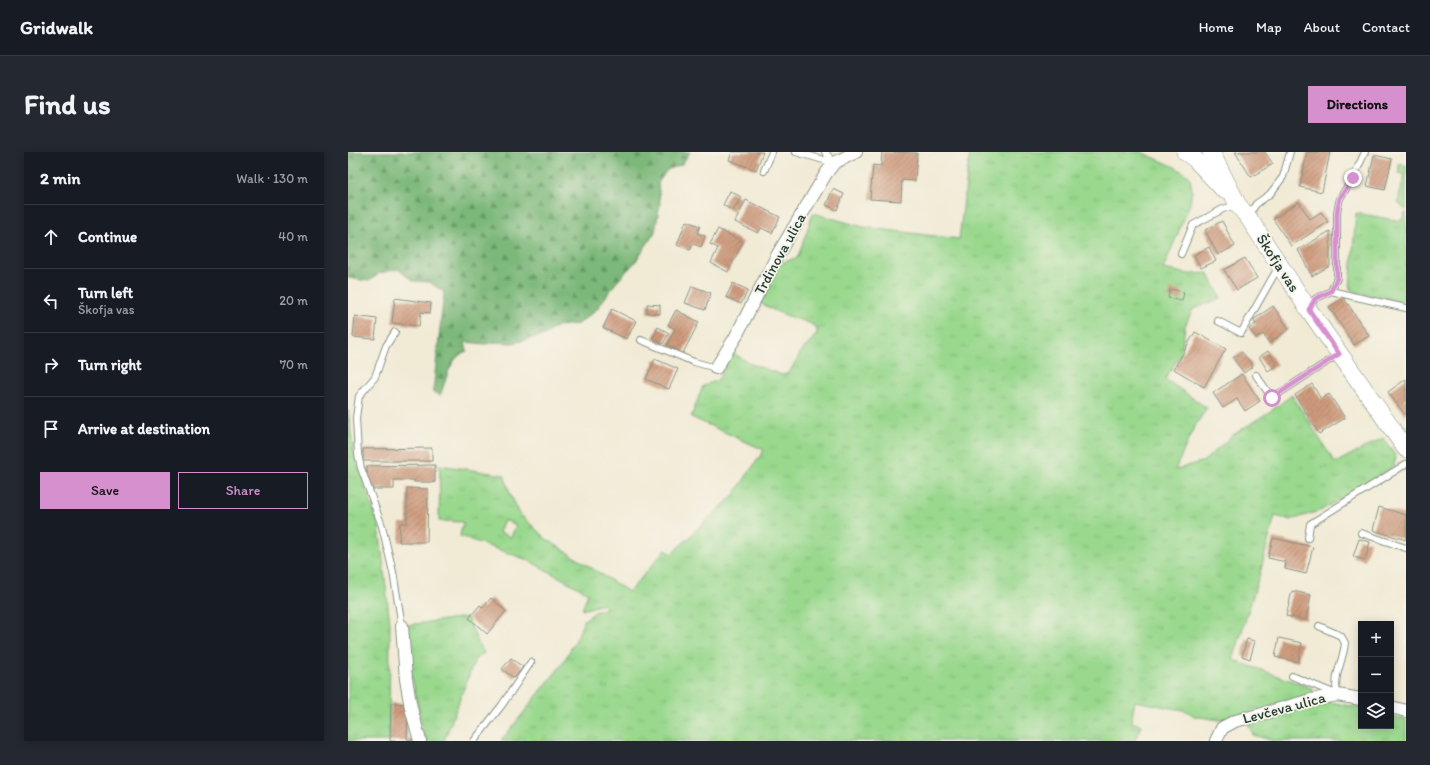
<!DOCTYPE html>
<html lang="en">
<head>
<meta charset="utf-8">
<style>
	body { margin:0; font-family:Itim,sans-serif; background:#242831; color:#f1f3f6 }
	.controls { position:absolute; right:12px; bottom:12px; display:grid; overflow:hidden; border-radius:0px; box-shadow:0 2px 10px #0003 }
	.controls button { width:36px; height:36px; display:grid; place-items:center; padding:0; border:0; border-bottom:1px solid #363941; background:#171b24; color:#f1f3f6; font:20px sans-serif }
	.stop { position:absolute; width:12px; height:12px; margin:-9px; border:3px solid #d690ce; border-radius:50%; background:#fff }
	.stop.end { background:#d690ce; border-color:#fff; box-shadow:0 1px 4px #0008 }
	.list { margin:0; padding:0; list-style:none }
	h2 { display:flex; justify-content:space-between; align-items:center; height:52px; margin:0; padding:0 16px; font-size:17px }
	h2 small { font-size:13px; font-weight:400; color:#9ea1a6 }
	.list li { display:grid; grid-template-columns:26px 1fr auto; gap:12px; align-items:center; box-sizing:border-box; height:64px; padding:0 16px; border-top:1px solid #363941 }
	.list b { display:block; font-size:15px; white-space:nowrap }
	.list p { margin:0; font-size:13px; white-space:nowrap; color:#9ea1a6 }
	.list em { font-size:13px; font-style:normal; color:#9ea1a6 }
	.actions { display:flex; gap:8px; padding:12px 16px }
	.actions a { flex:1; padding:9px 0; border:1px solid #d690ce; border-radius:0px; text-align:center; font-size:14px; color:#d690ce }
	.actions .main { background:#d690ce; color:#111 }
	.icon { flex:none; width:22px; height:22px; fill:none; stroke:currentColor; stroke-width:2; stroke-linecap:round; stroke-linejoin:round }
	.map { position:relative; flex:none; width:1058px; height:589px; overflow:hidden; border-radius:0px }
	header { display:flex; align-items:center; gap:24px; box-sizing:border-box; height:56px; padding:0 20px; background:#171b24; border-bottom:1px solid #363941 }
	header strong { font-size:19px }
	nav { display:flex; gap:22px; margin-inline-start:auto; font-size:14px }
	.intro { display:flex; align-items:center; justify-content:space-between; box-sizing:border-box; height:96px; padding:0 24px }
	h1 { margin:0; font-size:28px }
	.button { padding:10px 18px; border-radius:0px; background:#d690ce; color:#111; font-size:14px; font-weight:700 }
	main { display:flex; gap:24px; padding:0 24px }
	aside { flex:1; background:#171b24; border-radius:0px; box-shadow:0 2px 10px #0003 }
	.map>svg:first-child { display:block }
	.grass { fill:url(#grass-tufts); stroke:#5c8a61; fill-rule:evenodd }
	.forest { fill:url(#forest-firs); stroke:#4d7a56 }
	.building { fill:url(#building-hatch) }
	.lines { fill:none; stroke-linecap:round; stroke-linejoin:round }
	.service-casing { stroke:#889484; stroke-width:8 }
	.minor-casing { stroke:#889484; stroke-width:14 }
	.secondary-casing { stroke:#889484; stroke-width:18 }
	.service { stroke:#fff; stroke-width:6 }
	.minor { stroke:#fff; stroke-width:12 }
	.secondary { stroke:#fff; stroke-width:17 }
	.route { stroke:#d690ce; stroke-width:5 }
	.labels { text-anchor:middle; stroke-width:3.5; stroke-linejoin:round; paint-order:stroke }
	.street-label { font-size:15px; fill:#1f3d34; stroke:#f7f3e8 }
</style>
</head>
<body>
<header>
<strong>Gridwalk</strong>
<nav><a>Home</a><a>Map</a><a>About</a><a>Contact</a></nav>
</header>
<div class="intro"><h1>Find us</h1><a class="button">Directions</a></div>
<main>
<aside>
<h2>2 min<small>Walk · 130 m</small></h2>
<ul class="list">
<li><svg class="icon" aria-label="ahead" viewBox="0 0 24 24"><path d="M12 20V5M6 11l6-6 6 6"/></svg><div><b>Continue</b></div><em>40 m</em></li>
<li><svg class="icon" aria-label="left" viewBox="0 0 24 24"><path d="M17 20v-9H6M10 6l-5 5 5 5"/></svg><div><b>Turn left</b><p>Škofja vas</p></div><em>20 m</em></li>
<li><svg class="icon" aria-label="right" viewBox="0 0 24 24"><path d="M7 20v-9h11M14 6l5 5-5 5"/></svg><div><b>Turn right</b></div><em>70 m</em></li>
<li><svg class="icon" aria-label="arrive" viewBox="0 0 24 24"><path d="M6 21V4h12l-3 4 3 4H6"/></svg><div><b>Arrive at destination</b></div></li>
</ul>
<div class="actions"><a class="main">Save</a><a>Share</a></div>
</aside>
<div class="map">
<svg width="1058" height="589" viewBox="0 0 1058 589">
	<defs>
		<pattern id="grass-tufts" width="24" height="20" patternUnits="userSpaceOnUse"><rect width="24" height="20" fill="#9ad88e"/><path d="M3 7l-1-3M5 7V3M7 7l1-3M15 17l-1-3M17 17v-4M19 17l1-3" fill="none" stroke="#84ba7b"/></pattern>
		<pattern id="forest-firs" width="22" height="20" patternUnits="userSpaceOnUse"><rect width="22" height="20" fill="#7bb879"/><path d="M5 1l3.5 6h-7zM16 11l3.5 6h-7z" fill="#649764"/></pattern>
		<pattern id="building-hatch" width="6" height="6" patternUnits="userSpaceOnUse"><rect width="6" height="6" fill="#ce9a7b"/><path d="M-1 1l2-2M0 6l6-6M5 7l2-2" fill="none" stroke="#a77f66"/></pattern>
	</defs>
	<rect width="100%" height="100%" fill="#f7f3e8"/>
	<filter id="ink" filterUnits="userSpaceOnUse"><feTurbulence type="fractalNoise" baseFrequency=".025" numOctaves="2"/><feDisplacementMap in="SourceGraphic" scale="8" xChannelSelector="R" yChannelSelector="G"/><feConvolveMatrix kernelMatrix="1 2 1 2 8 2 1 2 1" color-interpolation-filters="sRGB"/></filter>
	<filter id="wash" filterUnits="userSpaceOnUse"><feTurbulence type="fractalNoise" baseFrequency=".012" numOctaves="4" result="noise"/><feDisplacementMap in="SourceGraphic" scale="16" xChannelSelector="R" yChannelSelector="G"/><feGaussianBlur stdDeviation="0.9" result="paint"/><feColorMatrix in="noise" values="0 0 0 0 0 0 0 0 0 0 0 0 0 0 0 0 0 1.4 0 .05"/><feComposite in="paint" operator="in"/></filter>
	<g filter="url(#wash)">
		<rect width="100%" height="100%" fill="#f1ead5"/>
		<g class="grass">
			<path d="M 622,0 L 793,0 L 827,15 L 842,25 L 844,39 L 842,52 L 815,117 L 841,122 L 860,121 L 873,146 L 845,157 L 837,174 L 833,202 L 817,227 L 859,256 L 845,277 L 827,318 L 856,309 L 885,283 L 924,258 L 944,243 L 987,311 L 1035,286 L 1048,304 L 1046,314 L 974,358 L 943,368 L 927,364 L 912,421 L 885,508 L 964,536 L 966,543 L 871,568 L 846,564 L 839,559 L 787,549 L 783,570 L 793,573 L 787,589 L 153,589 L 215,511 L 229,486 L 236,468 L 247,460 L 258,456 L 255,452 L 234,458 L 240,441 L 180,408 L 112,384 L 115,370 L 91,369 L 92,313 L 156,323 L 162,342 L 172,362 L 197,386 L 281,440 L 318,397 L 323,402 L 385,344 L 416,298 L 343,265 L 355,234 L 370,228 L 384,200 L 401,211 L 434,223 L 441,221 L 453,200 L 469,182 L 469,176 C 461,169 453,169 443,165 C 431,161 420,156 409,149 L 421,126 L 434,111 L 450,105 L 465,61 L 515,75 L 611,87 ZM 156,368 L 168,373 L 163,385 L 151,380 Z"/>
			<polygon points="1051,12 1058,13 1058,58 1050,51 1056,23 1051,21"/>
			<polygon points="1058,60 1058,151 1007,140 1002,137 1008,61 1053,69"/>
			<polygon points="0,258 6,303 31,374 42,471 41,589 0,589"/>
			<polygon points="119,465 130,491 136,501 127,507 96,589 77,589 64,526 59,473"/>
			<polygon points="982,550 1013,556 1013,574 1043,574 1043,564 1058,568 1058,589 926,589 905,583 900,571 961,552"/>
		</g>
		<path class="forest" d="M 0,0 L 342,0 L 334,12 L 319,18 L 310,31 L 312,51 L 307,80 L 288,109 L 267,132 L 249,157 L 230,172 L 209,174 L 196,183 L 165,191 L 148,190 L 138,192 L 117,190 L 119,199 C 101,205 99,228 92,243 L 85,240 L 96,140 L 81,130 L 65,129 L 50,117 L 32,121 L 21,129 L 0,126 Z"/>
		<g id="blocks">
			<g class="building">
				<polygon points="384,0 415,0 408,18 381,8"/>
				<polygon points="534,0 569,1 567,29 554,28 553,49 522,47 525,13 533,14"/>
				<polygon points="887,0 917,0 925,12 903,25"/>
				<polygon points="959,0 982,0 974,40 952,35"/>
				<polygon points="1026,3 1044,7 1037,38 1019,34"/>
				<polygon points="485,37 496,42 489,58 478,53"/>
				<polygon points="382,39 393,45 385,59 375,53"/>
				<polygon points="398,48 432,65 424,81 413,76 410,81 387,70"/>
				<polygon points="951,50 962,67 973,60 980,70 943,94 925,67"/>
				<polygon points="338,69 352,74 349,81 357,84 353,95 345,92 342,98 329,93"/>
				<polygon points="874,69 887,94 870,103 857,78"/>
				<polygon points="370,77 395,90 380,120 363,111 370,96 362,92"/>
				<polygon points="982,79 982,114 964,124 950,98"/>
				<polygon points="861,95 868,109 853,116 846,103"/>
				<polygon points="897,106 909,126 889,138 876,118"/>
				<polygon points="385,131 400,138 393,152 378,145"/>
				<polygon points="344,134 363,141 357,158 337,151"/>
				<polygon points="822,137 836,140 834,149 820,146"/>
				<polygon points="47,146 83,151 82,161 73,160 71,174 44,171"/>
				<polygon points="996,146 1021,184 1006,193 981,155"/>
				<polygon points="299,152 312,153 312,162 299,161"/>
				<polygon points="925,154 941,177 921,191 915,182 908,186 901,177 908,172 905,168"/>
				<polygon points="264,157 288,169 279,187 255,176"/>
				<polygon points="328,158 351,170 335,201 319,193 327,177 320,173"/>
				<polygon points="7,164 29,167 27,187 5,185"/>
				<polygon points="310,175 321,181 315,192 305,186"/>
				<polygon points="847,180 878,197 856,235 826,217"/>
				<polygon points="920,199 929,213 920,219 911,205"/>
				<polygon points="894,200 905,214 896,221 885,206"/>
				<polygon points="307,207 330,217 321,237 298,227"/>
				<polygon points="894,222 912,249 897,259 889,247 875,256 865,241"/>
				<polygon points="1058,227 1058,264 1040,240"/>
				<polygon points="964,232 973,247 981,242 997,266 971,282 947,243"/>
				<polygon points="84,296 84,309 15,309 15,297"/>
				<polygon points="87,313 87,330 66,330 66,328 46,328 46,337 25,337 19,326 19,314"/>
				<polygon points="59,336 80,337 79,390 51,390 52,371 59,371"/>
				<polygon points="1031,355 1058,363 1058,388 1025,378"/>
				<polygon points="925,386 965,395 958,422 937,417 938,410 920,406"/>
				<polygon points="1011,387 1022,390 1017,408 1005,405"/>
				<polygon points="944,439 963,443 958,468 938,464"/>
				<polygon points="143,446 158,459 139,482 121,466 132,453 135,456"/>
				<polygon points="931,486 954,491 950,510 927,505"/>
				<polygon points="899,487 907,489 902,507 894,504"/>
				<polygon points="163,506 175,515 166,526 154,517"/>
				<polygon points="43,551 60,552 59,587 66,588 66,589 42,589"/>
			</g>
		</g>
	</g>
	<g filter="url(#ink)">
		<use href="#blocks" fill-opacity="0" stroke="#889484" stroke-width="1"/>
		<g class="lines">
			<defs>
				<g id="service">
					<polyline points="448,0 486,11"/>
					<polyline points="477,0 486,11"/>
					<polyline points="416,19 424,0"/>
					<polyline points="901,63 908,52 922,42 935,25 942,0"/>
					<polyline points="833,102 845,73 875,57 889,53"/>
					<polyline points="983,139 1004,144 1058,156"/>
					<polyline points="961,156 967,147 983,139 989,126 989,60 992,46 1005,26 1017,0"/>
					<polyline points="870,169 893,181 931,114"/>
					<polyline points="47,180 38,194 27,225 11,244 8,266 10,302 13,316 34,374 45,420 54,474"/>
					<polyline points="293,188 346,210 368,216"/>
					<polyline points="908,223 924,246 991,202"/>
					<polyline points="1013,381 1058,396"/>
					<polyline points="960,386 962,372 1058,312"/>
					<path d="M 971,474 L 993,484 L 997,491 C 995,511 985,522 989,543"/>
					<polyline points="944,524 988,542"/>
					<polyline points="126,589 154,553 183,510"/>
				</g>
				<g id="minor">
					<polyline points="368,216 387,186 430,102 479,20 486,11 508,0"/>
					<polyline points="54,474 58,527 63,556 72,589"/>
					<polyline points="1043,555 1058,559"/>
					<polyline points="868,589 874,576 887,569 911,563 963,548 989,543 1013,547"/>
				</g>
				<g id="secondary">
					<polyline points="837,0 847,7 876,38"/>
					<polyline points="863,0 890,53 900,65 961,158 1058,297"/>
				</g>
			</defs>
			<use href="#service" class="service-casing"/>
			<use href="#minor" class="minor-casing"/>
			<use href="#secondary" class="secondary-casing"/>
			<use href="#service" class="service"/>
			<use href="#minor" class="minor"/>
			<use href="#secondary" class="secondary"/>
		</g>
	</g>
	<g class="lines" filter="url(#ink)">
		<polyline class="route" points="924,246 991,202 961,158 967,147 983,139 989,126 989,60 992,46 1005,26"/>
	</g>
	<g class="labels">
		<g class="street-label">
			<text transform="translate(432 102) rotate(-61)" y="5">Trdinova ulica</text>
			<text transform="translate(930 111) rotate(57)" y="5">Škofja vas</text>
			<text transform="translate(936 556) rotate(-15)" y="5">Levčeva ulica</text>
		</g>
	</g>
</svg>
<div class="controls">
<button>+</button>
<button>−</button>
<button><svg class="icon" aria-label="layers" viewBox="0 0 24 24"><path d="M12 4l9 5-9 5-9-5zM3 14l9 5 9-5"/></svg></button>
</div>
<div class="stop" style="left:924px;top:246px"></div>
<div class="stop end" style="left:1005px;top:26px"></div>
</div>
</main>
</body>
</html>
